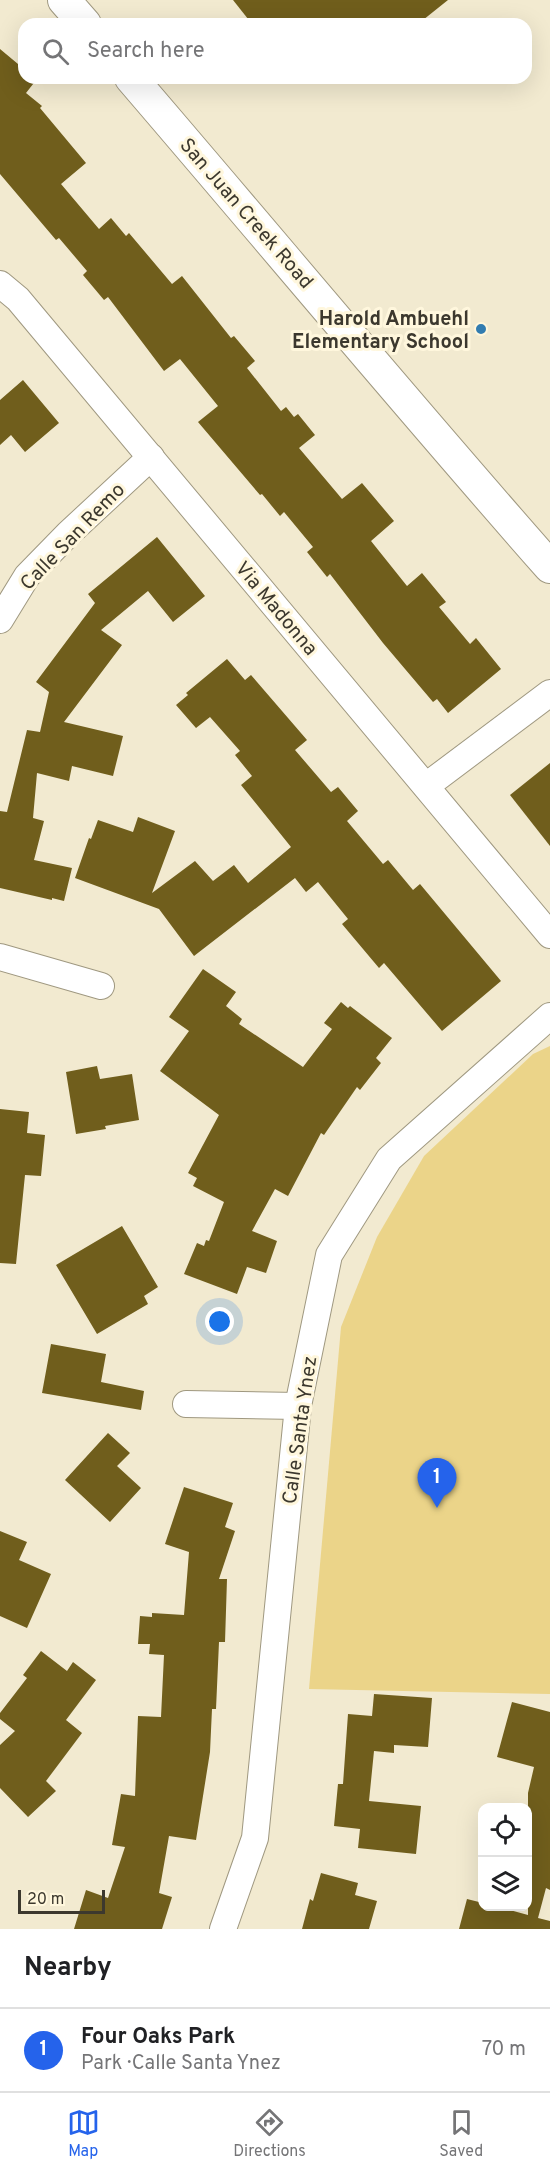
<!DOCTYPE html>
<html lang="en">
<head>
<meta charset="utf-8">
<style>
	body { margin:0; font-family:Overpass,sans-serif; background:#f6f6f6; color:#202124 }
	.controls { position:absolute; right:18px; bottom:18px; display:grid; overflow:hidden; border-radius:12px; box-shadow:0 6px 24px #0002 }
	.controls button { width:54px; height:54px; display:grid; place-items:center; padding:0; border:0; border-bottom:2px solid #e0e0e0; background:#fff; color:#202124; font:30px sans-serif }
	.scale { position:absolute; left:18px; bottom:15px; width:87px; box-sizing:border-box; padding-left:6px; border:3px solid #3c382e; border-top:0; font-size:16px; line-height:21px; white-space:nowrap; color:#3c382e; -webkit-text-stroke:4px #fff7dd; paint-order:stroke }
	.you { position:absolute; left:220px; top:1322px; width:21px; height:21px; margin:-15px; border:4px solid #fff; border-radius:50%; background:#1a73e8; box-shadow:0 0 0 9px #1a73e833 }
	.badge { display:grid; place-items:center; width:39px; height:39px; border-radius:50%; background:#2563eb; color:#fff; font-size:20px; font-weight:700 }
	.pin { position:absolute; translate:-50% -50px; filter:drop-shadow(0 2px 3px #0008) }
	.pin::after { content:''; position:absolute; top:32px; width:21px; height:18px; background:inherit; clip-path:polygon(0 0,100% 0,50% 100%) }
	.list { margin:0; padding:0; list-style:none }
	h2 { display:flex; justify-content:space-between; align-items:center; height:78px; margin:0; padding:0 24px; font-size:26px }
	h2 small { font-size:20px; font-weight:400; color:#757577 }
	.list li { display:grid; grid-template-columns:39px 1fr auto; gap:18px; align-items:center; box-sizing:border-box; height:84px; padding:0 24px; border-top:2px solid #e0e0e0 }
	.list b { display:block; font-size:22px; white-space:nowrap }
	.list p { margin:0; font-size:20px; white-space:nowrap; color:#757577 }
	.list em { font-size:20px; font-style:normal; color:#757577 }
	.icon { flex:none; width:33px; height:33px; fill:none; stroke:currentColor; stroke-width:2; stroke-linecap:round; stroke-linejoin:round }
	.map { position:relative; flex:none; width:550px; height:1929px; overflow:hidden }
	.search { position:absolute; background:#fff; box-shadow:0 6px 24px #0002; left:18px; right:18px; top:18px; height:66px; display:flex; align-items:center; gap:15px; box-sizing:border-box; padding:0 21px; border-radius:18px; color:#757577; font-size:22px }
	.sheet { height:162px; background:#fff }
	nav { display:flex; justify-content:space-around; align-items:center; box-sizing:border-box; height:84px; border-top:2px solid #e0e0e0; background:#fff; font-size:16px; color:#757577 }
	nav a { display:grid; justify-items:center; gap:3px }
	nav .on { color:#2563eb }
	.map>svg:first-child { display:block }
	.green { fill:#ebd489 }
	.building { fill:#705e1c }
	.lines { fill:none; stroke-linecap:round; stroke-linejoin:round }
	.minor-casing { stroke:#9f9880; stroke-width:28 }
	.tertiary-casing { stroke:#9f9880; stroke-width:34 }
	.minor { stroke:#fff; stroke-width:26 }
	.tertiary { stroke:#fff; stroke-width:32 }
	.poi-dot { fill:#327cb0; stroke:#fff7dd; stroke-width:2 }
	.labels { text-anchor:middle; stroke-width:6; stroke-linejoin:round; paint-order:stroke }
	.street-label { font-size:20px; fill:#3c382e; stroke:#fff7dd }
	.poi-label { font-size:20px; font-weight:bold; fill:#3c382e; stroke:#fff7dd; text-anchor:end }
</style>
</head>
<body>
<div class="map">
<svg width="550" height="1929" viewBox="0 0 550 1929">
	<rect width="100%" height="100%" fill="#f2ead0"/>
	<polygon class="green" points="550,1046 550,1694 309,1689 341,1327 377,1237 424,1156 533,1054"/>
	<g class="building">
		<polygon points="233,0 448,0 418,24 252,24"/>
		<polygon points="0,49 24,69 24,78 37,79 26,93 42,106 40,108 86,163 61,184 99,229 111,218 126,236 129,233 172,284 182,276 231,338 234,336 255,361 247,368 281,411 286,407 294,417 298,414 315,435 299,448 337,493 342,499 362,483 394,521 371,541 407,586 422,573 446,602 439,607 470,644 476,638 501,669 448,713 437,699 433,702 383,643 330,574 327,577 307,552 313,547 284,512 280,516 262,494 260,495 198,422 218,406 180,359 164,371 108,297 104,300 83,275 87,271 59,238 56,240 0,174"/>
		<polygon points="23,380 59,423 25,452 11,435 0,445 0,400"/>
		<polygon points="157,537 205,596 173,622 148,591 101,630 122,645 64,722 123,736 113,776 72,766 69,781 37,773 33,818 44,821 34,860 72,868 64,901 52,898 52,900 0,888 0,811 7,812 27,730 40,732 49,692 36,682 95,603 88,594"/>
		<polygon points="227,659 245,680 251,675 307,740 295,750 331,792 338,787 358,811 347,821 383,864 388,860 413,890 420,884 501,981 442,1031 384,963 379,968 342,924 348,919 318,882 306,892 295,878 194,956 159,909 75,878 89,838 91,839 98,820 133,832 138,817 175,831 152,893 195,861 213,881 234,865 248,883 291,847 241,785 252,776 235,755 240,751 210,717 196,728 176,705 188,695 186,693"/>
		<polygon points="550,763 550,846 510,795"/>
		<polygon points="203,969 236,992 226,1006 242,1019 239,1024 303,1067 332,1029 324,1023 341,1002 348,1008 350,1006 392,1038 376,1058 381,1063 360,1090 357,1087 324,1135 321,1133 288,1196 275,1189 252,1231 277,1241 266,1273 247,1267 237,1294 184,1274 197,1243 204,1246 206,1240 209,1241 224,1202 193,1186 197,1178 188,1173 219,1115 160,1071 189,1031 169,1017"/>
		<polygon points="97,1066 100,1079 132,1074 139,1120 105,1126 106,1129 76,1134 66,1072"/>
		<polygon points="0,1109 29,1112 27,1133 45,1135 41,1176 25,1175 16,1264 0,1263"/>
		<polygon points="122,1226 158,1287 144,1296 148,1304 97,1334 56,1265"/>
		<polygon points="51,1344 106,1354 101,1382 144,1391 141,1410 42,1393"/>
		<polygon points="108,1433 130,1453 117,1466 141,1488 110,1522 65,1480"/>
		<polygon points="184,1487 233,1503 225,1527 235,1531 219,1579 227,1579 225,1642 219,1642 216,1709 212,1709 210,1752 196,1840 169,1836 159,1893 172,1897 162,1929 74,1929 86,1890 108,1898 125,1847 112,1845 121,1794 135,1796 138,1716 161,1717 164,1655 149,1654 150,1644 138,1644 140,1616 152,1617 152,1613 184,1615 189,1552 165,1544"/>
		<polygon points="0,1531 27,1542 19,1560 51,1574 27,1628 0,1616"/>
		<polygon points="41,1651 67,1671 73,1662 96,1680 66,1720 82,1733 46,1781 56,1791 28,1817 0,1788 0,1745 15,1731 0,1719 0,1713 27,1678 23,1675"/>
		<polygon points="374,1694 432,1698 428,1747 394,1745 394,1753 374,1751 369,1801 421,1806 416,1854 358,1848 360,1829 334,1826 338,1784 343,1784 348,1714 372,1716"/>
		<polygon points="512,1702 550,1712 550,1890 546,1888 538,1918 550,1921 550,1929 459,1929 467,1899 483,1903 483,1906 496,1906 528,1915 528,1793 534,1767 497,1757"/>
		<polygon points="321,1873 358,1883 355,1895 377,1901 369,1929 302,1929 310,1899 313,1901"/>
	</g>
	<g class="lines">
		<defs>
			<g id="minor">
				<polyline points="0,284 18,299 550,935"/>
				<polyline points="0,620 27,576 68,534 151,457"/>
				<polyline points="426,786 550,693"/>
				<polyline points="0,957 101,986"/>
				<polyline points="186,1404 298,1406"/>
				<polyline points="223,1929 255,1838 298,1406 329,1255 389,1159 550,1016"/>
			</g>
			<g id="tertiary">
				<polyline points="64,0 85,24"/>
				<path d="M 131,78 C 271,241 408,406 550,567"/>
			</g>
		</defs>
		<use href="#minor" class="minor-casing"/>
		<use href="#tertiary" class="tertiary-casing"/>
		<use href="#minor" class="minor"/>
		<use href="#tertiary" class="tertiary"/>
	</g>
	<circle class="poi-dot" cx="481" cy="329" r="6"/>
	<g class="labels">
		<g class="street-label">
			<text transform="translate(247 213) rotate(49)" y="7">San Juan Creek Road</text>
			<text transform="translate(72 536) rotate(-46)" y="7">Calle San Remo</text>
			<text transform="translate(277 608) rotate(50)" y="7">Via Madonna</text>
			<text transform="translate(299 1430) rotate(-82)" y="7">Calle Santa Ynez</text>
		</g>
		<g class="poi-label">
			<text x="469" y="325">Harold Ambuehl<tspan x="469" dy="23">Elementary School</tspan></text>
		</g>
	</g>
</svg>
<div class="controls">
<button><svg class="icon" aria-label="locate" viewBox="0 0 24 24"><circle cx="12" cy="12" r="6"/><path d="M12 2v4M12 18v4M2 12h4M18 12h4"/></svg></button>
<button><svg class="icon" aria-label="layers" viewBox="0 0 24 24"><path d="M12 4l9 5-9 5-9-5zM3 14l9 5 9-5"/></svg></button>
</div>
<div class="scale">20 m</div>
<div class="you"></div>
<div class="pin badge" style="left:437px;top:1508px">1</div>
<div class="search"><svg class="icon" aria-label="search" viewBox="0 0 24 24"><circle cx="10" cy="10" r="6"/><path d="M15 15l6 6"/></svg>Search here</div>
</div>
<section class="sheet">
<h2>Nearby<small></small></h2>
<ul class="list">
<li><span class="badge">1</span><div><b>Four Oaks Park</b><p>Park · Calle Santa Ynez</p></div><em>70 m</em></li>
</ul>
</section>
<nav>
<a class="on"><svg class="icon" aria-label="map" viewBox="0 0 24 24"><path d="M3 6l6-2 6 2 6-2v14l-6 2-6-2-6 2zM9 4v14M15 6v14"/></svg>Map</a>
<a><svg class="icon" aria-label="directions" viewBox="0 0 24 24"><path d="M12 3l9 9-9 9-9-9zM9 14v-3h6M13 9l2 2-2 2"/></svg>Directions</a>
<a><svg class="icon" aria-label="saved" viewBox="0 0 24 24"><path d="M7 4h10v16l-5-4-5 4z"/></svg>Saved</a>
</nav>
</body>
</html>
